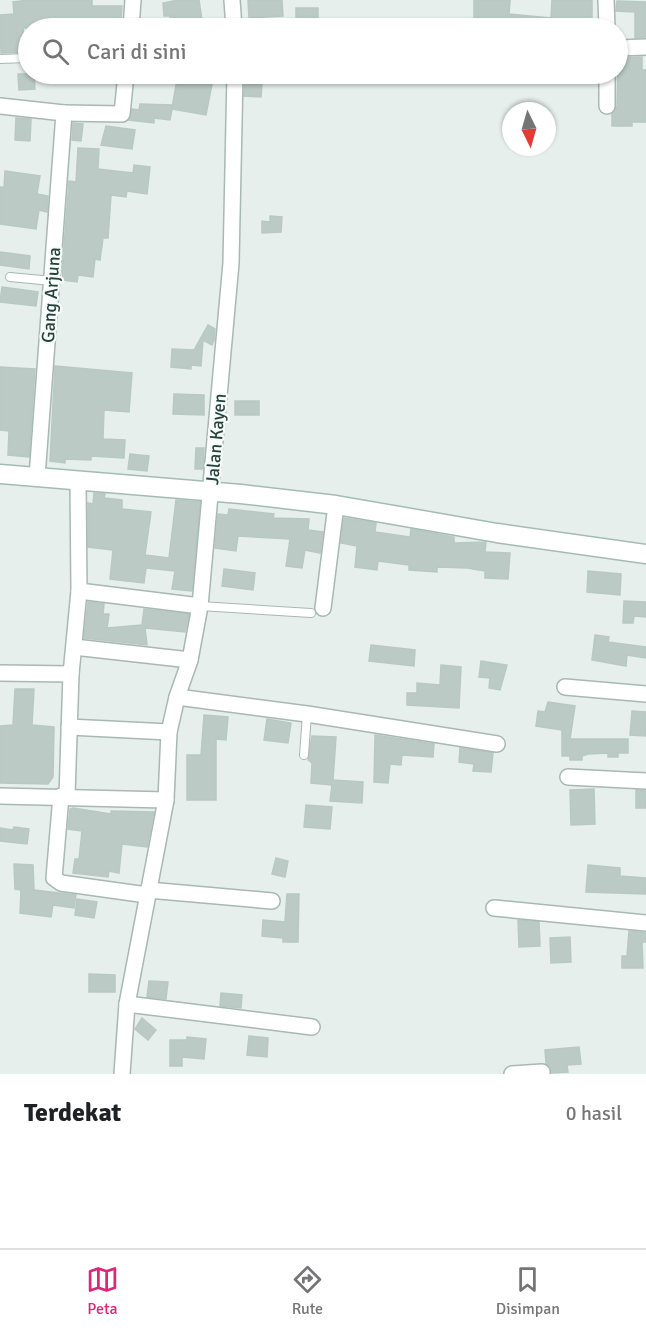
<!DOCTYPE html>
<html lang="id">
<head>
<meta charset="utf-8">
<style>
	body { margin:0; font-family:Signika,sans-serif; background:#f2f2f2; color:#202124 }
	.compass { position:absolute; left:502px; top:102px; width:54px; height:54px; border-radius:50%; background:#fff; box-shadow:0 2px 4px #0004; rotate:175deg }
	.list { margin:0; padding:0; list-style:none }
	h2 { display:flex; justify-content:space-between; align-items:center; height:78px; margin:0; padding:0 24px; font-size:26px }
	h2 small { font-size:20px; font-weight:400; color:#757577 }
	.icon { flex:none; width:33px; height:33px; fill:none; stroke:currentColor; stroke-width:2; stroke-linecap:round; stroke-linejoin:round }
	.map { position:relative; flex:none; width:646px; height:1074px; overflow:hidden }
	.search { position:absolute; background:#fff; box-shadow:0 2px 4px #0004; left:18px; right:18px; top:18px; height:66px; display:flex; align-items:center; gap:15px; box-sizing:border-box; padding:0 21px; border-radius:33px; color:#757577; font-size:22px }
	.sheet { height:174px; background:#fff }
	nav { display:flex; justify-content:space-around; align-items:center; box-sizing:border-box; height:84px; border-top:2px solid #e0e0e0; background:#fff; font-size:16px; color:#757577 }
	nav a { display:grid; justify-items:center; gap:3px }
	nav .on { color:#db2777 }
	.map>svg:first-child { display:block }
	.building { fill:#bbcac4; stroke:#b8c9c2; stroke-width:1.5 }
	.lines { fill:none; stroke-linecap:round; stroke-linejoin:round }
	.service-casing { stroke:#a8b8b2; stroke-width:10 }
	.minor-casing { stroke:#a8b8b2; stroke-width:18 }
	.secondary-casing { stroke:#a4bbb3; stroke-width:21 }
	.service { stroke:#fff; stroke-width:8 }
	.minor { stroke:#fff; stroke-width:15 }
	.secondary { stroke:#fff; stroke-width:18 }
	.labels { text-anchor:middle; stroke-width:4.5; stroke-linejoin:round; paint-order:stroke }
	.street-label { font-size:18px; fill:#24423a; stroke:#f7fbf9 }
</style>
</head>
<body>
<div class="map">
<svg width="646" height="1074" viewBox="0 0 646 1074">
	<rect width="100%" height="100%" fill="#e6efeb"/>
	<g class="building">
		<polygon points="29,0 92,0 92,6 122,6 121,21 114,21 114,28 23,28 25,52 1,53 0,15 14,14 13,2"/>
		<polygon points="178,0 199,0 202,20 199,20 200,26 171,28 170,16 164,16 163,3"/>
		<polygon points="248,0 282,0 283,16 249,18"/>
		<polygon points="474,0 510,0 509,14 551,18 552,0 592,0 592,28 474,28"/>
		<polygon points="617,1 646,2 646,37 635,38 635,12 616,11"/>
		<rect x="296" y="8" width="22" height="20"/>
		<polygon points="642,57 642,70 646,70 646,122 632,122 632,126 612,126 612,114 617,106 618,58"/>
		<polygon points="18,74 34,74 35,89 19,90"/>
		<polygon points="178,74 214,74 206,115 172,109 170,120 154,118 154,123 129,120 132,109 139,110 140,104 172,105 172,108"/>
		<polygon points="245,82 262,83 261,97 244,96"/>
		<polygon points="16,118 31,119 30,141 15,140"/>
		<polygon points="73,123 83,124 81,141 72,140"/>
		<polygon points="106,126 135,130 132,149 101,145"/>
		<polygon points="78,148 99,149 98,169 133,173 134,165 150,167 147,194 127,191 126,197 111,195 108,238 103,238 100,260 95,259 93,277 78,275 77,282 63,280 62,272 69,181 76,182"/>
		<polygon points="5,171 40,176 37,194 48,196 47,212 39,210 36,229 0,224 0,187 4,187"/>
		<polygon points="270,216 282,217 281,232 262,233 262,221 270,222"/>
		<polygon points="0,252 30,256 29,269 0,265"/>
		<polygon points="2,287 38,292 36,306 0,302"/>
		<polygon points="208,325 215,329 214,340 212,345 203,340 201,366 191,365 191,369 171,367 172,349 194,350"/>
		<polygon points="55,366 132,373 129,412 104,410 103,439 125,440 124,458 91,456 91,460 65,459 65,463 50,461"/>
		<polygon points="0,367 35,369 29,457 8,455 9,431 0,430"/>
		<polygon points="174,394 204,395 204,415 173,414"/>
		<rect x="235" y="401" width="24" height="14"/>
		<polygon points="196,448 204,448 203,469 195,469"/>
		<polygon points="130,454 149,456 147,471 128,469"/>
		<polygon points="94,493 105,494 104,498 122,500 122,509 151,512 145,555 169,558 176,500 200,502 192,591 172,589 175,571 146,568 144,583 110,579 113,550 88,547 88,503 93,504"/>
		<polygon points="229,509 274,514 273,518 309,519 308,530 323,532 320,553 305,550 302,568 286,566 290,539 238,536 236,551 215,548 218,514 228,515"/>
		<polygon points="344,518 376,523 375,532 410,537 411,529 454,537 454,543 486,542 485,552 510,553 508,579 485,578 485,571 467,568 437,567 437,572 409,570 409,565 378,561 377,570 355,567 357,546 341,543"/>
		<polygon points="224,569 255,573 253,590 222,586"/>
		<polygon points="588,571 621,574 620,595 587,592"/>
		<polygon points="624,601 646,602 646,617 634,616 633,623 623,623"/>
		<polygon points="88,602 104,604 103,614 109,614 107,628 142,625 144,609 189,614 185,632 145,628 147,645 84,638"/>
		<polygon points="595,635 609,637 608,642 646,647 646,658 627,655 626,666 592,660"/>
		<polygon points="371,645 415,650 414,666 369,661"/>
		<polygon points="481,661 507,665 500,690 489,688 490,678 479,677"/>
		<polygon points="441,665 461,667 459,708 407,705 407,693 417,693 417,683 440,685"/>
		<polygon points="15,689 34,689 32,725 54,727 53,777 48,784 0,783 0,726 13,725"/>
		<polygon points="548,702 575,706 570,739 628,739 628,753 618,753 618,757 608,757 608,753 588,754 582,756 582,760 570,760 570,756 562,756 562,730 536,726 538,711 545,712"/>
		<polygon points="632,711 646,712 646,736 630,735"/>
		<polygon points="204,715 228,717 226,740 216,739 216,800 187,800 187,755 201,755"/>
		<polygon points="267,719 291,723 288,743 264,740"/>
		<polygon points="375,735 434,744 433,757 402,755 401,765 390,764 388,783 374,782"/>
		<polygon points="312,736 336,737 333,780 363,782 362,803 330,801 332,785 311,783 312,763 308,760"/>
		<polygon points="460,748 493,753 491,772 473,771 474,764 459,762"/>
		<polygon points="594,789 595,824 571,825 570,790"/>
		<polygon points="636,790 646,791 646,808 636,808"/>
		<polygon points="306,805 332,807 330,829 304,827"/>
		<polygon points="73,808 111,814 111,811 154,812 147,847 122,844 119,873 109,871 108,877 73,873 75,859 79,859 82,831 68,829 70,809"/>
		<polygon points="14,827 29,829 27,844 0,841 0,828 13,830"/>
		<polygon points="276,858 288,861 285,877 272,874"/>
		<polygon points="14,864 33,865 34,890 76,895 74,908 53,905 51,917 20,913 21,890 15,889"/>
		<polygon points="588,865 620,868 620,876 646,878 646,894 586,892"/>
		<polygon points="287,894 299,894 298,942 283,942 283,938 262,936 263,920 285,922"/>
		<polygon points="77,899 97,902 94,918 75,915"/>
		<polygon points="518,920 539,922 540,946 519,947"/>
		<polygon points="629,931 646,933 646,942 642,942 643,968 622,968 622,956 627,956"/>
		<polygon points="570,937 571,962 551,963 550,938"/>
		<polygon points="89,974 115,975 115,992 89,992"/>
		<polygon points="149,981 168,982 166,999 147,997"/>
		<polygon points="221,993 242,995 241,1008 220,1006"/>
		<polygon points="142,1018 156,1030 148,1040 135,1029"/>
		<polygon points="249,1036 268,1038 267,1057 247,1055"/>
		<polygon points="187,1037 206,1039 204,1059 182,1057 182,1066 170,1066 170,1040 187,1040"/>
		<polygon points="579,1047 581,1064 567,1065 568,1072 551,1073 546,1063 545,1050"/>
	</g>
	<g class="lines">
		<defs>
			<g id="service">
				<polyline points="0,59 28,58"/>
				<polyline points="10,277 52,281"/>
				<polyline points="200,606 311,613"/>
				<polyline points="304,755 307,714"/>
			</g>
			<g id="minor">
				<polyline points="232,0 234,28"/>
				<polyline points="606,0 607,28"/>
				<polyline points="131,28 133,0"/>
				<polyline points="618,48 646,47"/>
				<polyline points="0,106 64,113 37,477"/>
				<polyline points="607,106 607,74"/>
				<polyline points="64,113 122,114 126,74"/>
				<polyline points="79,591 200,606"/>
				<polyline points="323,608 336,505"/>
				<polyline points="74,647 190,660"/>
				<polyline points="0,673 71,674"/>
				<polyline points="565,687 646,694"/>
				<polyline points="177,697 307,714 497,744"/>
				<polyline points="69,727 169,732"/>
				<polyline points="568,777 646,781"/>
				<polyline points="0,796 166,800"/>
				<polyline points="61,796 54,878 61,883 147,895"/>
				<polyline points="67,796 71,674 79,591 78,482"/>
				<polyline points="148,890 272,901"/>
				<polyline points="494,908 646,923"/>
				<polyline points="127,1004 312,1027"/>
				<polyline points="122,1074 127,1004 166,800 169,732 177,697 190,660 200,606 231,263 235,74"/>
				<polyline points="512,1074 542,1072"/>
			</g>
			<polyline id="secondary" points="0,474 241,494 336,505 497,533 646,554"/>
		</defs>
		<use href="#service" class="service-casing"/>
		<use href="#minor" class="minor-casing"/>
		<use href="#secondary" class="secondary-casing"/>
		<use href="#service" class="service"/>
		<use href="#minor" class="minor"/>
		<use href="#secondary" class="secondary"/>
	</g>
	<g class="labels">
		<g class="street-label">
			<text transform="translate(51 295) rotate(-86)" y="6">Gang Arjuna</text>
			<text transform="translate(216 439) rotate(-85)" y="6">Jalan Kayen</text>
		</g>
	</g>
</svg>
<svg class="compass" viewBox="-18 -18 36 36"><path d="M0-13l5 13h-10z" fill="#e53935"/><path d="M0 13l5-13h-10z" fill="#757577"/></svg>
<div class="search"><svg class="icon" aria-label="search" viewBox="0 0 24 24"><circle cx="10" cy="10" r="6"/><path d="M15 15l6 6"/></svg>Cari di sini</div>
</div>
<section class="sheet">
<h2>Terdekat<small>0 hasil</small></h2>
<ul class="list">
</ul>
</section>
<nav>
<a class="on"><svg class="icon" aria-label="map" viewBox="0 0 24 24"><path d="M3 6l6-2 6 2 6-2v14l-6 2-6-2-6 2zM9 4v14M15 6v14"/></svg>Peta</a>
<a><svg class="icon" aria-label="directions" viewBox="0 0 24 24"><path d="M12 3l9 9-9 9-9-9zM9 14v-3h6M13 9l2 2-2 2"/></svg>Rute</a>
<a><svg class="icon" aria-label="saved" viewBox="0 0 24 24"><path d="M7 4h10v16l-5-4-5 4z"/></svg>Disimpan</a>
</nav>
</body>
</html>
